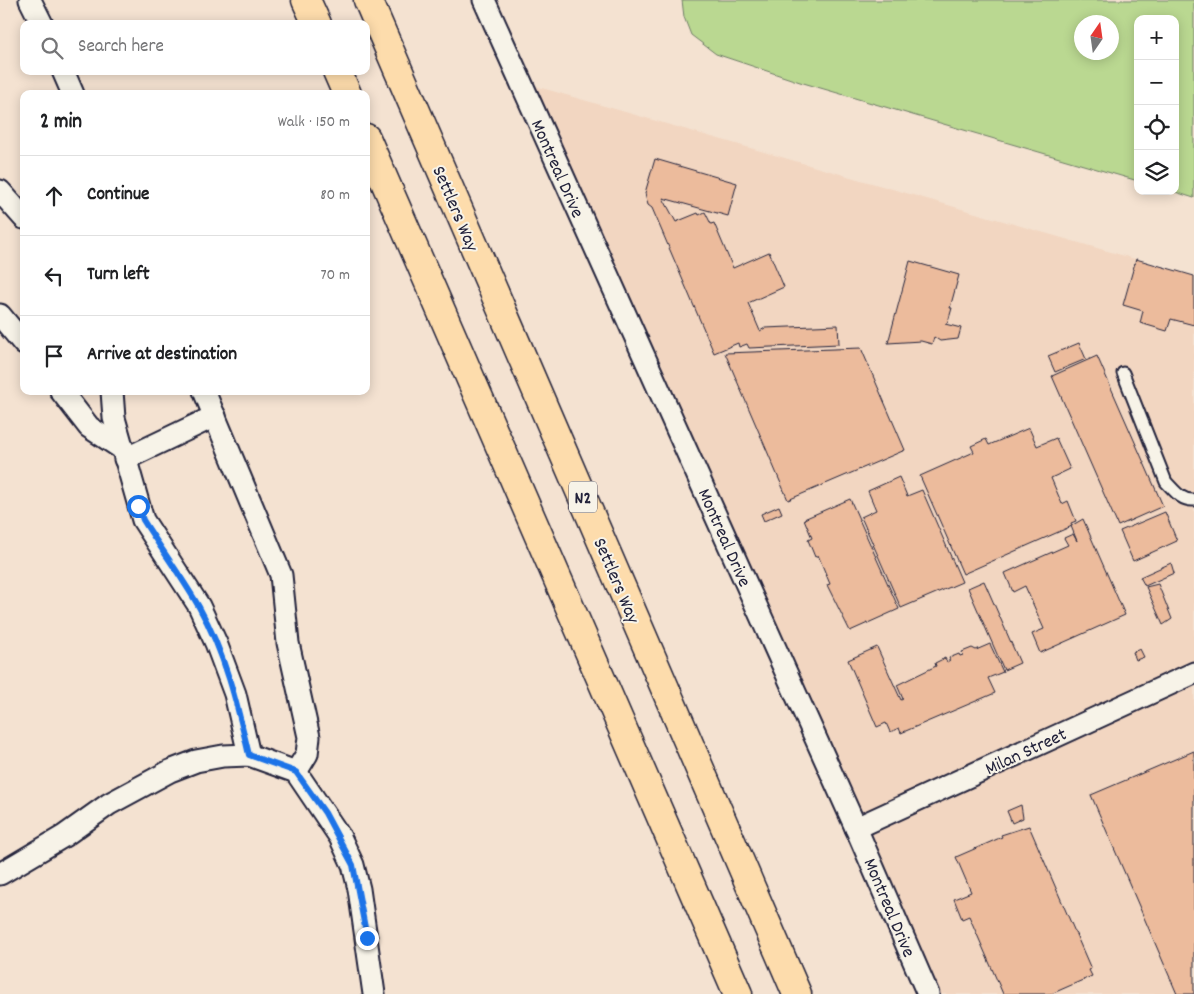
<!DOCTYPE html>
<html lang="en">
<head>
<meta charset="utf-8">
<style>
	body { margin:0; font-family:Dekko,sans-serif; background:#f6f6f6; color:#202124 }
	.controls { position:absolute; right:15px; top:15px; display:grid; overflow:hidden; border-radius:10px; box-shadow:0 2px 12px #0003 }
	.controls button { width:45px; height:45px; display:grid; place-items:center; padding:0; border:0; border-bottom:1px solid #e0e0e0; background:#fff; color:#202124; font:25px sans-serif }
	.compass { position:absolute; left:1074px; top:15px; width:45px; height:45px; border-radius:50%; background:#fff; box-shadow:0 2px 12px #0003; rotate:13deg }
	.stop { position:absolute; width:15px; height:15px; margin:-11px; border:4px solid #1a73e8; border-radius:50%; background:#fff }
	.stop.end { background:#1a73e8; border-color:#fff; box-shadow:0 1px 5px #0008 }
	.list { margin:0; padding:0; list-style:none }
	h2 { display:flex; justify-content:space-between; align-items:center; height:65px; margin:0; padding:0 20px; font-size:21px }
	h2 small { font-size:16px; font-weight:400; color:#757577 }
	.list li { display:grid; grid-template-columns:32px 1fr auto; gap:15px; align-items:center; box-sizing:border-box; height:80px; padding:0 20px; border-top:1px solid #e0e0e0 }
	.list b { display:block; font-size:19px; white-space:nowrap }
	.list em { font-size:16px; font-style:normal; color:#757577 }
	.icon { flex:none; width:28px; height:28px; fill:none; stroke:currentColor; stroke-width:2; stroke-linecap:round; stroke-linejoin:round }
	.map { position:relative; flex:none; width:1194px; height:994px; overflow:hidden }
	.search { position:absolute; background:#fff; box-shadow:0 2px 12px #0003; left:20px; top:20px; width:350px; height:55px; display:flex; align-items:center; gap:12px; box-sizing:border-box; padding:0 18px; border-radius:10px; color:#757577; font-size:19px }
	.panel { position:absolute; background:#fff; box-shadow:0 2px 12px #0003; left:20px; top:90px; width:350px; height:305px; border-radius:10px }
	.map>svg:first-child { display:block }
	.built { fill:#f2d6c1 }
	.green { fill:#bad891; stroke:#6e7d66; fill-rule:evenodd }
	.building { fill:#ecbb9c; stroke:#22223b }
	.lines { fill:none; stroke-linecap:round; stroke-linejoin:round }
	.lane-casing { stroke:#22223b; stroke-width:15 }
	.street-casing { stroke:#22223b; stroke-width:25 }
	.highway-casing { stroke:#22223b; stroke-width:31 }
	.lane { stroke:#f7f3e8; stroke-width:11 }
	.street { stroke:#f7f3e8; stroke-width:21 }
	.highway { stroke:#fddcac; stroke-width:28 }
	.route { stroke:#1a73e8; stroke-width:6 }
	.labels { text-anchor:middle; stroke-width:4; stroke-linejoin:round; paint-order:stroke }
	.shield { fill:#f7f3e8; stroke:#62616f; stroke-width:1 }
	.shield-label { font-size:18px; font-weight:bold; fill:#22223b }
	.street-label { font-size:19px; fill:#22223b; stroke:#f7f3e8 }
</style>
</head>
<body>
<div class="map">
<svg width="1194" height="994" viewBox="0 0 1194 994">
	<rect width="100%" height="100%" fill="#f4e2d1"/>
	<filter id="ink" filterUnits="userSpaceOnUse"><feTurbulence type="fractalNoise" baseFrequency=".02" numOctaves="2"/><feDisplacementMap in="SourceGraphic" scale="10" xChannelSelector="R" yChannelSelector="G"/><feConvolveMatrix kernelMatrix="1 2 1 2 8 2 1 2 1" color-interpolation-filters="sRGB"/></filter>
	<g filter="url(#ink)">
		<polygon class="built" points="521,82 1194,276 1194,994 928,994"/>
		<path class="green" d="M 682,0 L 1194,0 L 1194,198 L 1172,191 L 1175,191 L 1175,19 L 1138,19 L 1138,181 L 800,82 L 716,54 L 691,35 L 684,17 ZM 1082,22 L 1112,22 L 1112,52 L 1082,52 Z"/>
		<g class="building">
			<polygon points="655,159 737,183 728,216 663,198 676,222 698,213 699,215 705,212 711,224 714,223 733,268 769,252 784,287 748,303 760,331 765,328 838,325 839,344 749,348 747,344 739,347 738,343 714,353 652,208 648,205 645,193"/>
			<polygon points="1136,259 1194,276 1194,325 1171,319 1167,331 1140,323 1143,311 1123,305"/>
			<polygon points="910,261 959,275 950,308 952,308 948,322 945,324 961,328 958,339 940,341 934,337 932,344 921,341 888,343"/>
			<polygon points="1079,343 1086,359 1055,372 1048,356"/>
			<polygon points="861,348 905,450 788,500 725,353"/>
			<polygon points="1097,356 1163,506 1118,526 1052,376"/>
			<polygon points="1029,428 1037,446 1056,438 1070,469 1051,478 1062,504 1068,501 1076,521 1071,523 1072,526 963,574 920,476 974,452 971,446 986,439 989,445"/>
			<polygon points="899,477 907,496 922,490 962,582 901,608 861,517 876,510 868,491"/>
			<polygon points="850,499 899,609 850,631 827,585 830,584 818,555 815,557 808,540 812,538 804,519"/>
			<polygon points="779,506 782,513 764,521 761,514"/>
			<polygon points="1165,512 1177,541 1133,561 1120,531"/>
			<polygon points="1083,519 1125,615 1040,653 1032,634 1044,629 1025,586 1013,592 1005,573 1068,545 1064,538 1073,534 1077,541 1071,526"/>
			<polygon points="1171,563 1174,573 1145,586 1140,577"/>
			<polygon points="984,581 1020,663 1004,670 968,588"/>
			<polygon points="1158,584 1172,619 1163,625 1146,587"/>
			<polygon points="990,644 1003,672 988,678 995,693 901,733 899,728 890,732 886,723 877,727 848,660 877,647 901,700 903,699 897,685 936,666 935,663 945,658 947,662 950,660 949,658 959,654 960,656 963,655 962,652 972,648 976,650"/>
			<polygon points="1140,649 1144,657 1136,660 1133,652"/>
			<polygon points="1194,751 1194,994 1177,994 1091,795"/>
			<polygon points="1021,805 1023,818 1012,823 1007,811"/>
			<polygon points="1029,826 1091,969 1089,970 1092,976 1051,994 1003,994 969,916 962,919 954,899 971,892 956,857 1002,837 1001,835"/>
		</g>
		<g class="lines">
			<defs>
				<path id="lane" d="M 1123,373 L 1166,482 C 1174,490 1181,501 1194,500"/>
				<g id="street">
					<polyline points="30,0 42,24"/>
					<polyline points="484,0 856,828 928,994"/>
					<polyline points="63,71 73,94"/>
					<polyline points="0,191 24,218"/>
					<polyline points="0,315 24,344"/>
					<polyline points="61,391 89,427 121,448"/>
					<polyline points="112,391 114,418 143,520 199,606 216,643 235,694 249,755"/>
					<polyline points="204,391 281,575 288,643 309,737 307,754 296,772"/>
					<polyline points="125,459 215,416"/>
					<polyline points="856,828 1194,673"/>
					<polyline points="0,874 64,836 109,804 170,771 196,761 223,756 249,755 296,772 340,837 353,865 359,889 374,994"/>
				</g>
				<g id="highway">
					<polyline points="306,0 317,24"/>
					<polyline points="368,0 797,994"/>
					<polyline points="337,71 347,94"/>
					<polyline points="366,138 738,994"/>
				</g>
			</defs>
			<use href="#lane" class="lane-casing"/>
			<use href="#street" class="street-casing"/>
			<use href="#highway" class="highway-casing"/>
			<use href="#lane" class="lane"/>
			<use href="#street" class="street"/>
			<use href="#highway" class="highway"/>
		</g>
	</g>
	<g class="lines" filter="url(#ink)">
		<path class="route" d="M 138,506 L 143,520 C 161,549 182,577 199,607 C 225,653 237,704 249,755 L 296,772 L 325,813 L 353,865 L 367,938"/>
	</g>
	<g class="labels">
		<rect class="shield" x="569" y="481.5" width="28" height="31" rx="4"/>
		<g class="shield-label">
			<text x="583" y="503">N2</text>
		</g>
		<g class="street-label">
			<text transform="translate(559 168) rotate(66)" y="7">Montreal Drive</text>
			<text transform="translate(457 208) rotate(67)" y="7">Settlers Way</text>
			<text transform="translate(726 537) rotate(66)" y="7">Montreal Drive</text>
			<text transform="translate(618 580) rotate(67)" y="7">Settlers Way</text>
			<text transform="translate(1025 750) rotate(-25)" y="7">Milan Street</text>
			<text transform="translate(891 907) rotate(67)" y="7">Montreal Drive</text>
		</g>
	</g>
</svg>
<div class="controls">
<button>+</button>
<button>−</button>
<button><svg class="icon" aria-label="locate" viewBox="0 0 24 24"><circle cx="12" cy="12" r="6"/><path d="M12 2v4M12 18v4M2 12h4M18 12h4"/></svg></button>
<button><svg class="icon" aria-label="layers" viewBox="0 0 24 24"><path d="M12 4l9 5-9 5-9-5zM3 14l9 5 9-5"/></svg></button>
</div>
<svg class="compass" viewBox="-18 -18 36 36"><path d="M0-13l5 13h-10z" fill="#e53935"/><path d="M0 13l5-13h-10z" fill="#757577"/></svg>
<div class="stop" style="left:138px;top:506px"></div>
<div class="stop end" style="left:367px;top:938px"></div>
<div class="search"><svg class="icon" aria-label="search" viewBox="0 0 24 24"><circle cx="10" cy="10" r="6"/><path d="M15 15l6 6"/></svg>Search here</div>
<section class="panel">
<h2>2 min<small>Walk · 150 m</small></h2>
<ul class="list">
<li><svg class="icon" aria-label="ahead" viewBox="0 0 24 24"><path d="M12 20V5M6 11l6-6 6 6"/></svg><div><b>Continue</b></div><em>80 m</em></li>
<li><svg class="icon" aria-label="left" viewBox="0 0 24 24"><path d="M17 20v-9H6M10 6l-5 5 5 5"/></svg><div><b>Turn left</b></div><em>70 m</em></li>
<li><svg class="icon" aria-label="arrive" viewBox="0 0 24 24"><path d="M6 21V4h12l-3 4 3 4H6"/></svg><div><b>Arrive at destination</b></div></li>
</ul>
</section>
</div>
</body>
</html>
